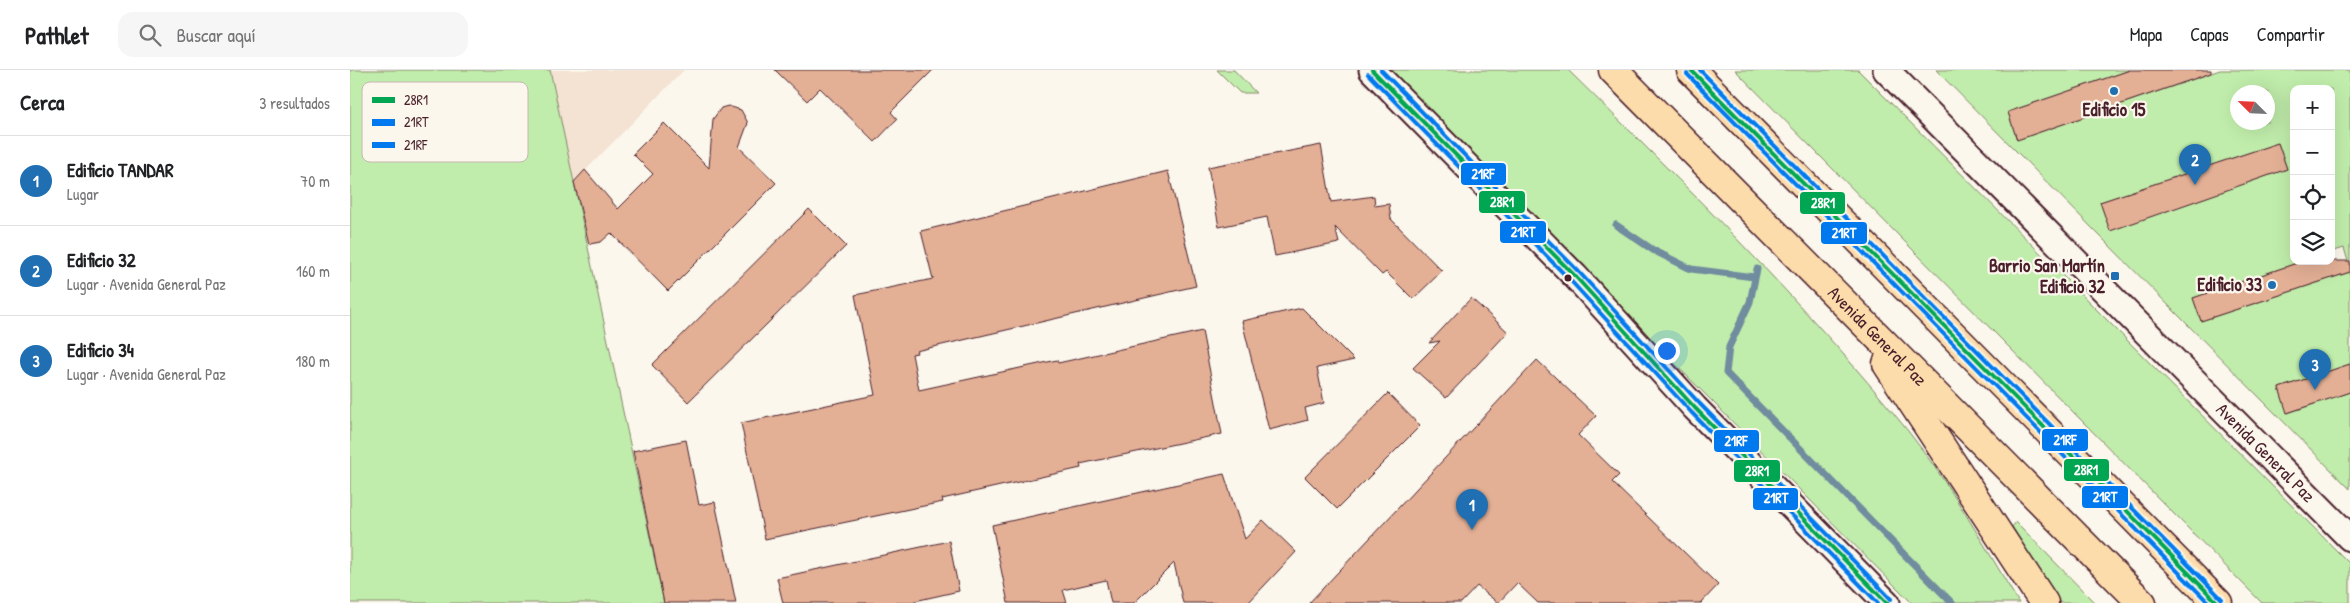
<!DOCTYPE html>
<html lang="es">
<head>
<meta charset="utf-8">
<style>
	body { margin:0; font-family:"Patrick Hand",sans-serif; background:#f6f6f6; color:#202124 }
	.controls { position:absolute; right:15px; top:15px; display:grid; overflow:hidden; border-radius:10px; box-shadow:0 5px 20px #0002 }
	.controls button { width:45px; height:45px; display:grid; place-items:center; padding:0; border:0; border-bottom:1px solid #e0e0e0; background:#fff; color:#202124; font:25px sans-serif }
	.compass { position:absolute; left:1880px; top:15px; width:45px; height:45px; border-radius:50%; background:#fff; box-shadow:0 5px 20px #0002; rotate:294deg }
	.you { position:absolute; left:1316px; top:280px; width:18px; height:18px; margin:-12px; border:4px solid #fff; border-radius:50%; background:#1a73e8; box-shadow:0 0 0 8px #1a73e833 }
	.badge { display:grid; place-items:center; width:32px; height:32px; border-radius:50%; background:#1f6fb2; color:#fff; font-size:16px; font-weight:700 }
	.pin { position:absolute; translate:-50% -41px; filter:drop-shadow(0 1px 2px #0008) }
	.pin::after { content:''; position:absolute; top:26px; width:18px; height:15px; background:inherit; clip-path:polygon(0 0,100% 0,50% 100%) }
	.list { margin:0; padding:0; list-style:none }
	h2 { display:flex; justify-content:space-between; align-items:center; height:65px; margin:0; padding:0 20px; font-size:21px }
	h2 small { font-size:16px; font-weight:400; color:#757577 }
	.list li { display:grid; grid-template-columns:32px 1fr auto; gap:15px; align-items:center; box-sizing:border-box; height:90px; padding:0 20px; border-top:1px solid #e0e0e0 }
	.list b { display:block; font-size:19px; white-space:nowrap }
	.list p { margin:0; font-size:16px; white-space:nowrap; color:#757577 }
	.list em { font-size:16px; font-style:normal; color:#757577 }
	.icon { flex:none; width:28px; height:28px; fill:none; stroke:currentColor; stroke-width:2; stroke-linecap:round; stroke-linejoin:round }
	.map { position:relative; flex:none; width:2000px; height:533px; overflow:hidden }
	header { display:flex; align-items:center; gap:30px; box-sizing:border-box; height:70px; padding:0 25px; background:#fff; border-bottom:1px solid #e0e0e0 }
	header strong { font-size:24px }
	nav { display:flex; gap:28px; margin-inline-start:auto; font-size:18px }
	.search { width:350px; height:45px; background:#f6f6f6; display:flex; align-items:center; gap:12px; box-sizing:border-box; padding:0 18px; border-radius:15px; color:#757577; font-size:19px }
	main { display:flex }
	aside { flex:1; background:#fff }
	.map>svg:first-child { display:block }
	.built { fill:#f4e2d2 }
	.green { fill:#c0edab; stroke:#85866b; fill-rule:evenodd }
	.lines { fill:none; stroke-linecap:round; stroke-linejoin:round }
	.stream { stroke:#708c9e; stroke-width:7 }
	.building { fill:#e3b096; stroke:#4a1f2b }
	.minor-casing { stroke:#4a1f2b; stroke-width:29 }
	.highway-casing { stroke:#4a1f2b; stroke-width:31 }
	.minor { stroke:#fbf7ec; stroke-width:25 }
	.highway { stroke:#fddcac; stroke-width:28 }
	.bus-1-casing { stroke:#fbf7ec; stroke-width:8 }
	.bus-2-casing { stroke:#fbf7ec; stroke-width:8 }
	.bus-3-casing { stroke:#fbf7ec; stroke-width:8 }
	.bus-1 { stroke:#00a651; stroke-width:4 }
	.bus-2 { stroke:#0079ef; stroke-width:4 }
	.bus-3 { stroke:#0079ef; stroke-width:4 }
	.poi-dot { fill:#1f6fb2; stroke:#fbf7ec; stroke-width:2 }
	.bus-dot { fill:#4a1f2b; stroke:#fbf7ec; stroke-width:2 }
	.labels { text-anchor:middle; stroke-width:4.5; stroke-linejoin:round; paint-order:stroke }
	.poi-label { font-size:18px; font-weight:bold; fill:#4a1f2b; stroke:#fbf7ec; text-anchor:end }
	.street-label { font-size:18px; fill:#4a1f2b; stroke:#fbf7ec }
	.key { fill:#fbf7ec; stroke:#c6b6b2; stroke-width:1 }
	.key-label { font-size:14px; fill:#4a1f2b }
	.line-badge { stroke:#fbf7ec; stroke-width:2 }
	.badge-label { font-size:14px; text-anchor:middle; font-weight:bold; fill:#fff }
</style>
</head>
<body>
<header>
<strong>Pathlet</strong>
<div class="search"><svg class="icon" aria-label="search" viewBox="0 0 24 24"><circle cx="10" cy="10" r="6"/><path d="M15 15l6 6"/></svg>Buscar aquí</div>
<nav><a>Mapa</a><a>Capas</a><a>Compartir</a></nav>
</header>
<main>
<aside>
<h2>Cerca<small>3 resultados</small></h2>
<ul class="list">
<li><span class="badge">1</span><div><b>Edificio TANDAR</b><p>Lugar</p></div><em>70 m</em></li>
<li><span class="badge">2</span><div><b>Edificio 32</b><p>Lugar · Avenida General Paz</p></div><em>160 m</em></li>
<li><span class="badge">3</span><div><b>Edificio 34</b><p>Lugar · Avenida General Paz</p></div><em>180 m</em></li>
</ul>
</aside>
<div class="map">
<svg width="2000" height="533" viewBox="0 0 2000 533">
	<rect width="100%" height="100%" fill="#fbf7ec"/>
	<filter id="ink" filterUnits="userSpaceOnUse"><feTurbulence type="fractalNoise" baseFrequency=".02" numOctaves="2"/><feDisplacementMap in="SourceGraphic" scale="10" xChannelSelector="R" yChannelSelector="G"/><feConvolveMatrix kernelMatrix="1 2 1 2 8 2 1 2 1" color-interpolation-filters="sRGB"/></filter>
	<g filter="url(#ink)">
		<polygon class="built" points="200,0 334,0 224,112"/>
		<g class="green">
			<polygon points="0,0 200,0 314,533 0,533"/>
			<polygon points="867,0 884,0 906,23 890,23"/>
			<path d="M 1034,0 L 1218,0 C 1336,116 1454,232 1558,361 C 1600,414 1634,475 1669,533 L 1562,533 Z"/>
			<polygon points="1385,0 1508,0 2000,494 2000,533 1912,533"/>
			<path d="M 1586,0 L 1780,0 L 1658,42 L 1667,70 L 1870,0 L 2000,0 L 2000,198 L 1994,178 L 1981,182 L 1981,19 L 1944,19 L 1944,191 L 1953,191 L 1843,228 L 1851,251 L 2000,202 L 2000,294 L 1929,318 L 1938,343 L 2000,322 L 2000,419 ZM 1888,22 L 1918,22 L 1918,52 L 1888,52 ZM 1928,73 L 1937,99 L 1760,160 L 1750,132 Z"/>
			<polygon points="1666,452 1738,526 1745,533 1710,533 1662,457"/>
		</g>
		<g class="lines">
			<g class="stream">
				<polyline points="1266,155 1303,180 1341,199 1404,207"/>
				<polyline points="1407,199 1400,232 1379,277 1376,303 1602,533"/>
			</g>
		</g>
		<g class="building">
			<polygon points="425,0 583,0 541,42 547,49 525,72 470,18 457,31"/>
			<polygon points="1780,0 1861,0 1861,3 1667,70 1658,42"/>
			<polygon points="378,36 391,40 398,53 389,77 426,113 318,221 261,163 251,172 239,174 224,112 235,100 268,139 303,104 283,84 314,53 359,98 363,49 371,38"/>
			<polygon points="1928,73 1937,99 1760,161 1750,132"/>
			<polygon points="971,75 981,132 1024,126 1025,136 1039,134 1041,149 1092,201 1063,229 1036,202 1032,205 985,157 989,173 925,186 917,147 869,157 858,97"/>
			<polygon points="818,101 846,216 566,281 567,283 562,284 569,320 707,290 708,293 852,261 872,364 730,394 731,398 592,429 593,432 415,469 391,353 525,325 505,225 583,209 571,161"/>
			<polygon points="459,139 496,176 338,332 302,295"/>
			<polygon points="1953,191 2000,191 2000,202 1851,251 1843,228"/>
			<polygon points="1121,228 1158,262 1096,328 1063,298 1090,271 1079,273"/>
			<polygon points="952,238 1004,290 967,298 974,333 955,338 958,350 919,360 892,251"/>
			<polygon points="1187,290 1246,346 1228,365 1269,405 1262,412 1368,515 1351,533 1188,533 1167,513 1148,533 1127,516 1111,533 959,533"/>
			<polygon points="2000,294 2000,322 1937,343 1929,318"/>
			<polygon points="1038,323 1070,356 987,439 955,407"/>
			<polygon points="336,370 349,435 365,432 386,533 314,533 283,381"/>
			<polygon points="874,404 895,469 913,450 946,482 898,533 833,533 824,493 784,533 761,533 756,510 713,520 717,533 658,533 642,455"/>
			<polygon points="599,471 609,521 556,533 433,533 427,508"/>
		</g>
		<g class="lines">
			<defs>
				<g id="minor">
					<polyline points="1022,0 1225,206 1345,338 1537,533"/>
					<path id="s1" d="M 1536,0 L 2000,468"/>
				</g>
				<g id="highway">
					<path id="s2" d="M 1263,0 L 1792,533"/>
					<polyline points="1341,0 1868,533"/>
					<polyline points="1537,294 1694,533"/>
				</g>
			</defs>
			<use href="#minor" class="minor-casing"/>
			<use href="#highway" class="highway-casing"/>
			<use href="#minor" class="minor"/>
			<use href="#highway" class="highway"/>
			<defs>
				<g id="bus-1">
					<polyline points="1022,0 1225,206 1345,338 1537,533"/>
					<polyline points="1341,0 1868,533"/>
				</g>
				<g id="bus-2">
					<polyline points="1018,4 1220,210 1341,342 1528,533"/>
					<polyline points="1337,4 1859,533"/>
				</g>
				<g id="bus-3">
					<polyline points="1031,0 1229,202 1350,334 1541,529"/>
					<polyline points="1350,0 1872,529"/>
				</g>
			</defs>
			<use href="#bus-1" class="bus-1-casing"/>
			<use href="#bus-2" class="bus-2-casing"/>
			<use href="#bus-3" class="bus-3-casing"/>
			<use href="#bus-1" class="bus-1"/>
			<use href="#bus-2" class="bus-2"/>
			<use href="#bus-3" class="bus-3"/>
		</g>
	</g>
	<g class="poi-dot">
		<circle cx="1764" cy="21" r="5"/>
		<rect x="1760" y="201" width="10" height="10" rx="2.5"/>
		<circle cx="1922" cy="215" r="5"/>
	</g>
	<circle class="bus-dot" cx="1218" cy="208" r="4.5"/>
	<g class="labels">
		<g class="poi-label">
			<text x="1764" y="46" text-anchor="middle">Edificio 15</text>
			<text x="1755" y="202">Barrio San Martín<tspan x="1755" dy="21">Edificio 32</tspan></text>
			<text x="1912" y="221">Edificio 33</text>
		</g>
		<g class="street-label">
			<text dy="6" stroke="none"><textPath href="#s2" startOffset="375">Avenida General Paz</textPath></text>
			<text dy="6" stroke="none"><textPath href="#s1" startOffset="539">Avenida General Paz</textPath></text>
		</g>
	</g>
	<rect x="12" y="12" width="166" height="80" rx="8" class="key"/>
	<rect x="22" y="27" width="23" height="6" fill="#00a651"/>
	<rect x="22" y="49" width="23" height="7" fill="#0079ef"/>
	<rect x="22" y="72" width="23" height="6" fill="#0079ef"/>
	<g class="key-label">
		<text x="54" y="35">28R1</text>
		<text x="54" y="57">21RT</text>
		<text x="54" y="80">21RF</text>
	</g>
	<g class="line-badge">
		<rect x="1110" y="92" width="47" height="24" rx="5" fill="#0079ef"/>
		<rect x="1128" y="120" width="48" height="24" rx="5" fill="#00a651"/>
		<rect x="1449" y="121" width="47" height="24" rx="5" fill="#00a651"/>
		<rect x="1149" y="150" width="48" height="24" rx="5" fill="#0079ef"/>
		<rect x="1470" y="151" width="48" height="24" rx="5" fill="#0079ef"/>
		<rect x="1691" y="358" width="48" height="24" rx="5" fill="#0079ef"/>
		<rect x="1363" y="359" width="47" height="24" rx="5" fill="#0079ef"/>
		<rect x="1713" y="388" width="47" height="24" rx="5" fill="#00a651"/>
		<rect x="1383" y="389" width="48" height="24" rx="5" fill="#00a651"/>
		<rect x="1731" y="415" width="48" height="24" rx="5" fill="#0079ef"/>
		<rect x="1402" y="417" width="47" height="24" rx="5" fill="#0079ef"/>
	</g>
	<g class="badge-label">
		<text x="1133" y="109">21RF</text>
		<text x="1152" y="137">28R1</text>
		<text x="1473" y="138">28R1</text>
		<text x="1173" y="167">21RT</text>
		<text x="1494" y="168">21RT</text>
		<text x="1715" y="375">21RF</text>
		<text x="1386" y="376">21RF</text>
		<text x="1736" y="405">28R1</text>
		<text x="1407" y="406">28R1</text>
		<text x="1755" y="432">21RT</text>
		<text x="1426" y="433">21RT</text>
	</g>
</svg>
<div class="controls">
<button>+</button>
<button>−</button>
<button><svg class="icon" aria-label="locate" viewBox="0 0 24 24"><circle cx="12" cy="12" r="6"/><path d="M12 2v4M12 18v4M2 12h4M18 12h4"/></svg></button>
<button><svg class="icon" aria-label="layers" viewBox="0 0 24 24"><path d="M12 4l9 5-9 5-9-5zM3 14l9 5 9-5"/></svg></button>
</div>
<svg class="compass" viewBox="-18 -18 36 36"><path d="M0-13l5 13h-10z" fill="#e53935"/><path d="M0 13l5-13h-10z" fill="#757577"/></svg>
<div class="you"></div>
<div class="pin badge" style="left:1122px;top:460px">1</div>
<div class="pin badge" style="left:1845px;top:115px">2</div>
<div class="pin badge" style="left:1965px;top:320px">3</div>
</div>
</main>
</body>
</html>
